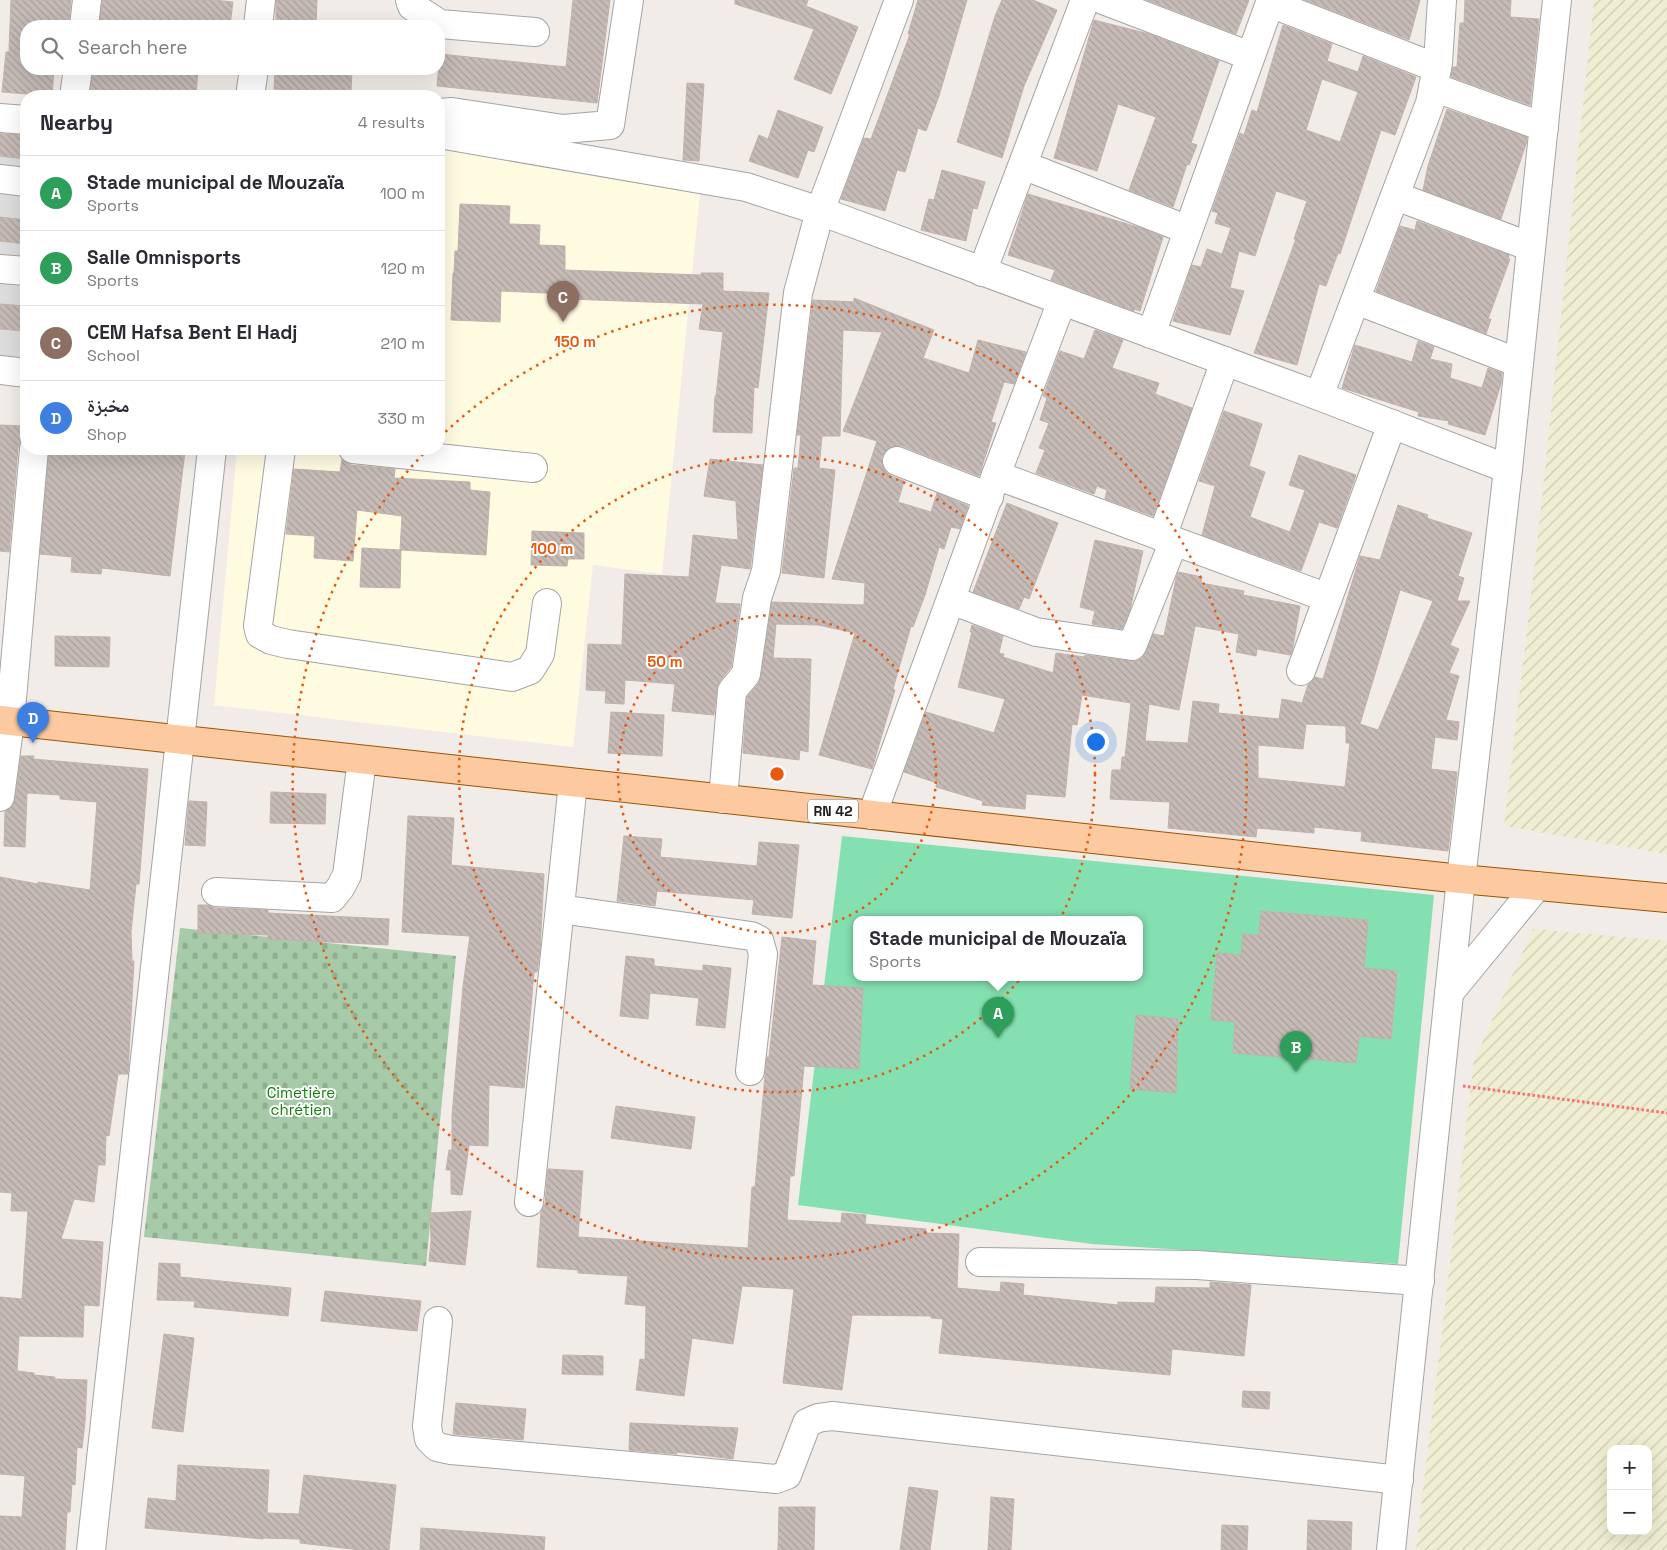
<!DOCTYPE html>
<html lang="en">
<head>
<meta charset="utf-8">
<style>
	body { margin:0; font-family:"Space Grotesk","Noto Naskh Arabic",sans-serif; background:#f7f7f7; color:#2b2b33 }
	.controls { position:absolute; right:15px; bottom:15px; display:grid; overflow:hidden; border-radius:10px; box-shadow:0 5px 20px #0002 }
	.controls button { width:45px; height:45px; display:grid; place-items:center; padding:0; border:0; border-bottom:1px solid #e1e1e2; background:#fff; color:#2b2b33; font:25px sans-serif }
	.you { position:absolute; left:1095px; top:741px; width:18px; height:18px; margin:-12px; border:4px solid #fff; border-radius:50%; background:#1a73e8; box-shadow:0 0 0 8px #1a73e833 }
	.badge { display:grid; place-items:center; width:32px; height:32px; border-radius:50%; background:#b45309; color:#fff; font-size:16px; font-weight:700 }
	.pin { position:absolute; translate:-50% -41px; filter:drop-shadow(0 1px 2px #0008) }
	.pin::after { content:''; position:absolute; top:26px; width:18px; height:15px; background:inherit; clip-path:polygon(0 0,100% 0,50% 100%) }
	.popup { position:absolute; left:853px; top:916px; width:290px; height:65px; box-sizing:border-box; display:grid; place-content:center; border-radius:10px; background:#fff; filter:drop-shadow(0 1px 4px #0005); font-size:16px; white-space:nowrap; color:#7c7c81 }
	.popup b { font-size:19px; color:#2b2b33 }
	.popup::after { content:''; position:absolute; left:50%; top:100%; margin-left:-10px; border:10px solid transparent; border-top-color:#fff }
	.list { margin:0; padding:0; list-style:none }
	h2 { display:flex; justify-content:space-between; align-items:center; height:65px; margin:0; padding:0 20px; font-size:21px }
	h2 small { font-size:16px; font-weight:400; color:#7c7c81 }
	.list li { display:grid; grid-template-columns:32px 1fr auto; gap:15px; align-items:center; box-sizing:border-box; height:75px; padding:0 20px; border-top:1px solid #e1e1e2 }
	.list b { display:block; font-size:19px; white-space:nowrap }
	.list p { margin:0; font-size:16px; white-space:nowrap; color:#7c7c81 }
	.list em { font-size:16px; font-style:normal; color:#7c7c81 }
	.icon { flex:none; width:28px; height:28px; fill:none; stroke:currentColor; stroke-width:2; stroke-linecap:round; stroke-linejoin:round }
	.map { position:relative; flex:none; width:1667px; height:1550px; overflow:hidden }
	.search { position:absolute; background:#fff; box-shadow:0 5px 20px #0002; left:20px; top:20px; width:425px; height:55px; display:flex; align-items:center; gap:12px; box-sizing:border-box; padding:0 18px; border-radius:20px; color:#7c7c81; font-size:19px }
	.panel { position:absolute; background:#fff; box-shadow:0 5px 20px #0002; left:20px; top:90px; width:425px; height:365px; border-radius:20px }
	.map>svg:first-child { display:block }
	.residential { fill:#dedddd }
	.education { fill:#fffbe1 }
	.farmland { fill:url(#farmland-furrows); fill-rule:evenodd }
	.cemetery { fill:url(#cemetery-stones) }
	.pitch { fill:#84e0b1; fill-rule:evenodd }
	.building { fill:url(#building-back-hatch); stroke:#c3b1a9; fill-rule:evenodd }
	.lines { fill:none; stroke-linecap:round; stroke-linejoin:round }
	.minor-casing { stroke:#a4a4a4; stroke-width:30 }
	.major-casing { stroke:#9c5500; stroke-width:30 }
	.path { stroke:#fb6d70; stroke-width:3; stroke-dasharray:2.5 2.5; stroke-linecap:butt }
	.minor { stroke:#fff; stroke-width:28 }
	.major { stroke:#fdc9a0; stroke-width:28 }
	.ring { fill:none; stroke:#e8590c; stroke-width:2.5; stroke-dasharray:2.5 5 }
	.labels { text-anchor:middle; stroke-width:4; stroke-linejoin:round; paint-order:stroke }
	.shield { fill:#fff; stroke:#636363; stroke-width:1 }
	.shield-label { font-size:14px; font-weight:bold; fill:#202020 }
	.park-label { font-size:15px; fill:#0f810b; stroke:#fff }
	.centre { fill:#e8590c; stroke:#fff; stroke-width:2.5 }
	.ring-label { font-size:15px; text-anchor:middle; font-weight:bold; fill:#e8590c; stroke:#fff; stroke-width:4; stroke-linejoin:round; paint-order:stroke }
</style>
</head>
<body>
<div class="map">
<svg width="1667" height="1550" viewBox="0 0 1667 1550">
	<defs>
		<pattern id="farmland-furrows" width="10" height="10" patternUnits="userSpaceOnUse" patternTransform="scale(1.25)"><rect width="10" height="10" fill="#efeed2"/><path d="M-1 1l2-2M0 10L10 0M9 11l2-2" fill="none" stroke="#cdccb4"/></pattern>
		<pattern id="cemetery-stones" width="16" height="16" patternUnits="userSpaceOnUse" patternTransform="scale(1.25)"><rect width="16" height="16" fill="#a7caa8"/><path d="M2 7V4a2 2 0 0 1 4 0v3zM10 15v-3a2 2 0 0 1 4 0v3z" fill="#8fad90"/></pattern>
		<pattern id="building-back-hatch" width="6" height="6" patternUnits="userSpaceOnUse" patternTransform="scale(1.25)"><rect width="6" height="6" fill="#c6bbb6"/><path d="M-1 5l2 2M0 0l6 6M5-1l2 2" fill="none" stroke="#aaa09c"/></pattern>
	</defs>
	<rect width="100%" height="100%" fill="#f1ece7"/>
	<polygon class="residential" points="0,127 26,129 26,363 0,360"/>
	<polygon class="education" points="439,147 700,194 662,574 593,565 573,747 214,705 237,449 439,449"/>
	<g class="farmland">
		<polygon points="1594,0 1667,0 1667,854 1504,826 1538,536"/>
		<path d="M 1533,929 L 1667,941 L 1667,1550 L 1416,1550 L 1474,1061 ZM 1611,1449 L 1648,1449 L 1648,1531 L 1611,1531 Z"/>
	</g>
	<polygon class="cemetery" points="180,928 456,956 426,1266 144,1237"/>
	<path class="pitch" d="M 842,836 L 1434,895 L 1398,1264 L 1092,1244 L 798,1205 ZM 857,919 L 1139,919 L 1139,977 L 857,977 Z"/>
	<g class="building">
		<polygon points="11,0 71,0 69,20 65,20 64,26 26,26 26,69 54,69 52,96 2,92 6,52 9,52"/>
		<polygon points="102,0 214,0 233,2 230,26 179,26 179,23 100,21"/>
		<polygon points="276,0 317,0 316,26 276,26"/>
		<polygon points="573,0 610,0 597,103 437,86 440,54 566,67"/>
		<polygon points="735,0 808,0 806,6 858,27 831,94 794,79 814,29 735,4"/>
		<polygon points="918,0 967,0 939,96 926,131 918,128 905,172 897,170 885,211 841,199 864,138 871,139 910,34 908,34"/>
		<polygon points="1002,0 1033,0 1057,10 1024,86 1002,158 957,142 995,16"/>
		<polygon points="1147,0 1249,0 1236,34"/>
		<polygon points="1305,0 1420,0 1409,40"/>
		<polygon points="1465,0 1511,0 1510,17 1539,19 1530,105 1451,77 1453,67 1457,67 1460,23 1464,23"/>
		<polygon points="1094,20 1149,34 1219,61 1191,143 1197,145 1189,165 1187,164 1173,207 1129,190 1156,117 1118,104 1097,171 1054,158"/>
		<path d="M 1283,25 L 1332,44 L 1327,61 L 1358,72 L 1363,56 L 1416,77 L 1395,135 L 1381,130 L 1340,254 L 1338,253 L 1326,286 L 1319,284 L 1297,365 L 1254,353 L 1296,239 L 1294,239 L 1307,201 L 1276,191 L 1255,256 L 1239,251 L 1230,288 L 1244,291 L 1230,335 L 1173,321 L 1192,265 L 1201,267 L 1207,249 L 1222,254 L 1231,228 L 1215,223 L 1218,213 L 1212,211 L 1240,133 L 1244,135 L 1252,110 L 1257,112 ZM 1322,79 L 1358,92 L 1340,142 L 1306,130 Z"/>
		<polygon points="93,69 198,69 196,96 90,96"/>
		<polygon points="275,69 352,69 351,92 274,89"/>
		<polygon points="687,83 704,84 699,161 683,160"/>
		<polygon points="1447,109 1527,137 1526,144 1501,219 1423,190 1428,166"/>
		<polygon points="778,110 823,127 814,152 808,150 798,178 749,161 759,135 768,139"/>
		<polygon points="0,134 26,135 26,159 0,156"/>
		<polygon points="942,170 985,182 977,209 973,208 966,241 921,230 929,199 934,200"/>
		<polygon points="1028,194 1144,229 1163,237 1140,311 1134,309 1134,311 1051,280 1055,270 1008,255"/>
		<polygon points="460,204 510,206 509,224 540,225 539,245 565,246 565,270 701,275 701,273 723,273 723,291 769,293 758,388 754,387 752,433 713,432 715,396 716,396 723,332 699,329 703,304 567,299 567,294 501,291 500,322 451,320 453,273 454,273 455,251 458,251"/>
		<polygon points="0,217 26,220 26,244 0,241"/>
		<polygon points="1417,221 1509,255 1508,259 1510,259 1488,319 1491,319 1486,334 1376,291 1400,226 1415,230"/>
		<polygon points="854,298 934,330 923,358 969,373 978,340 1026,352 1014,384 1004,382 991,422 996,423 979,476 902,446 895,446 888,449 882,456 882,464 885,471 891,476 904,481 898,502 931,512 937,493 968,506 960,529 951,527 944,549 939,547 925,595 913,627 911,626 893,689 895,690 872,769 819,755 855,633 818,625 776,624 773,658 811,659 808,752 800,750 799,760 743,753 747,697 758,684 761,676 772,602 864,605 865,583 832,579 877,441 843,431 882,332 843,330 840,436 822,436 819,468 835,470 824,578 782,573 794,468 798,468 801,435 797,435 813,300 854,302"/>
		<polygon points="0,304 26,306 26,331 0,329"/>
		<polygon points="1095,330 1123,340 1112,368 1159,383 1155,394 1192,408 1153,516 1105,499 1107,490 1097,486 1094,494 1036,473 1045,450 1039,448 1049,423 1040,420 1047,398 1043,396 1060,351 1084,359"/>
		<polygon points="1418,341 1434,347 1430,359 1452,364 1450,378 1482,388 1488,368 1502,373 1501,384 1485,435 1448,424 1449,421 1418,416 1419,412 1342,388 1355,345 1412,362"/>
		<polygon points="1224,411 1262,424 1249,466 1265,472 1250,517 1290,532 1305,490 1289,485 1299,455 1356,475 1337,528 1319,522 1301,571 1202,535 1215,486 1199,481"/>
		<polygon points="0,425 25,426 25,437 21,440 18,448 9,552 0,551"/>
		<polygon points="49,449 168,449 185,451 170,576 102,568 101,574 71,572 72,557 40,554"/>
		<polygon points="342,459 351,465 395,469 394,478 470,482 470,490 490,492 486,555 401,550 400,588 360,587 362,548 400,550 402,516 357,510 353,561 314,558 315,536 286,534 294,469 340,472"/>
		<polygon points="710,459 763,465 750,569 721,565 715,603 740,604 731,667 720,681 717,689 714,715 672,711 675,684 625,680 624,704 605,703 606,691 586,690 588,644 622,645 625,574 689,577 693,535 738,540 736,501 704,496"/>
		<polygon points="1007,503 1058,523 1029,599 1024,597 1019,609 973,592"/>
		<path d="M 1398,505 L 1428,515 L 1427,518 L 1472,533 L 1458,576 L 1464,578 L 1457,601 L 1470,601 L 1450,645 L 1459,649 L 1449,673 L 1459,676 L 1446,720 L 1459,722 L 1457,740 L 1435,737 L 1431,769 L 1457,772 L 1448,851 L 1361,841 L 1362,832 L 1314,827 L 1314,833 L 1257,828 L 1256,837 L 1168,828 L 1170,802 L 1110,799 L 1112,770 L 1121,770 L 1122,757 L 1125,757 L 1131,703 L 1082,695 L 1077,725 L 1072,724 L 1065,797 L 1026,794 L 1025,809 L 982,805 L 983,801 L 936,787 L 937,783 L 904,772 L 926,712 L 994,733 L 1005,699 L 958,687 L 972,632 L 970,632 L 972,625 L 1003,636 L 999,653 L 1004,654 L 1003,657 L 1053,673 L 1056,653 L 1084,657 L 1085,655 L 1130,661 L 1136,661 L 1142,658 L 1146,652 L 1153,634 L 1164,636 L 1176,579 L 1178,572 L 1202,577 L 1201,583 L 1244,591 L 1243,595 L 1300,606 L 1292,652 L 1290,655 L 1257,649 L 1256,656 L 1236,652 L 1239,634 L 1195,626 L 1179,710 L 1149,704 L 1145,741 L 1188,743 L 1193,701 L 1219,704 L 1218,713 L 1279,719 L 1282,699 L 1302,703 L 1308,685 L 1311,683 L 1315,677 L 1323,679 L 1360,556 L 1380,560 ZM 1400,590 L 1433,601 L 1378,730 L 1360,724 ZM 1306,724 L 1346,726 L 1346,743 L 1350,743 L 1345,787 L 1258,778 L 1258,745 L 1303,749 Z"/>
		<polygon points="532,531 584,533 584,559 568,559 567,566 531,565"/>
		<polygon points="1095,540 1143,551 1130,610 1122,629 1092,624 1095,611 1080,607"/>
		<polygon points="55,636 110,637 109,667 55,666"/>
		<polygon points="611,712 664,715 662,756 608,753"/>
		<polygon points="21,756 34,756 33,759 148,769 139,884 136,884 131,932 132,961 134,961 128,1074 118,1074 109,1136 106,1135 105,1165 98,1165 94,1202 74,1199 61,1239 103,1242 99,1306 84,1305 83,1337 19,1336 17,1371 34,1373 34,1375 55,1377 55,1379 87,1380 85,1422 82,1448 77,1447 75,1485 72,1484 70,1512 67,1512 65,1550 0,1550 0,1516 22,1517 25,1476 0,1474 0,1297 22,1299 28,1211 11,1211 12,1193 0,1192 0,877 38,884 38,882 90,890 97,802 60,799 60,795 27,793 25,847 4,846 5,812 12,807 15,800"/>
		<polygon points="271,792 326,794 325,824 270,823"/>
		<polygon points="189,801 207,802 205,846 185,845"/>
		<polygon points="408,816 454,818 451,865 544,874 540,951 537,972 534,972 524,1088 489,1085 488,1146 469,1145 462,1195 451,1194 451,1170 446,1170 449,1150 452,1150 452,1116 463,986 470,936 402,932"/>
		<polygon points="624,836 662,839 660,857 757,866 759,842 799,845 792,918 752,914 754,900 657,891 655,906 617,901"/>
		<polygon points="198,905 208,905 215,908 268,910 268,913 389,919 388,945 268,939 268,935 198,933"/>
		<polygon points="1261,911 1368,920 1364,968 1397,971 1391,1039 1359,1036 1356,1063 1233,1053 1235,1022 1211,1020 1217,953 1241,955 1243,934 1259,935"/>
		<polygon points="782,937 816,941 812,985 863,988 859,1069 804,1066 794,1176 790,1176 787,1220 841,1223 842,1213 866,1215 865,1224 926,1229 926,1233 959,1234 957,1288 1000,1292 1001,1282 1024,1284 1023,1295 1118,1305 1118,1302 1155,1303 1156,1287 1210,1288 1210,1282 1251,1285 1244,1356 1172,1349 1170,1375 939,1353 943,1319 931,1318 931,1316 852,1315 842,1390 783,1383 794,1289 742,1286 733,1344 692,1338 684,1396 636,1390 640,1359 645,1360 646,1306 625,1304 628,1276 578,1273 578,1270 537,1267 541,1212 545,1204 548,1169 583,1171 578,1237 748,1248 752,1187 755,1187 765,1075 767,1057 769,1057"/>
		<polygon points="626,956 654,959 654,966 703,971 703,965 731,968 725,1028 696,1025 699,998 650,993 648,1019 620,1016"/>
		<polygon points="1136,1015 1178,1019 1176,1093 1130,1089"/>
		<polygon points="616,1106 695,1117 691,1149 611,1138"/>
		<polygon points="471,1211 465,1265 429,1261 431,1241 430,1213"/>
		<polygon points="159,1263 180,1264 180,1277 291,1288 288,1316 194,1307 195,1301 157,1300"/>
		<polygon points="325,1291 421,1301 417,1331 321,1321"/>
		<polygon points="164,1334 194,1338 183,1432 152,1428"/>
		<polygon points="563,1355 603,1356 603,1375 562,1374"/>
		<polygon points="1243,1391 1270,1392 1269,1409 1242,1407"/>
		<polygon points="456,1403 526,1409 523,1440 453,1434"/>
		<polygon points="630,1423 738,1428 733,1459 677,1452 677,1454 629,1450"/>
		<polygon points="178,1465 269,1470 267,1513 299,1514 304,1475 396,1485 389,1550 360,1550 300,1543 300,1539 263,1538 263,1539 145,1528 148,1498 176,1501"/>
		<polygon points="909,1487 938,1491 930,1550 900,1550"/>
		<polygon points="991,1497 1014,1499 1011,1550 988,1550"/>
		<polygon points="779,1507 815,1507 814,1550 778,1550"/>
		<polygon points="1308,1520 1352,1522 1351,1550 1307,1550"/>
		<polygon points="1222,1525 1248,1526 1247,1550 1221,1550"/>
		<polygon points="421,1528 545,1537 544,1550 420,1550"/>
	</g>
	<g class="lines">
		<defs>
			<g id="minor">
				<polyline points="410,0 412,6 440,24 535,32"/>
				<polyline points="1103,0 1250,56"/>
				<polyline points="1270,3 1437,68"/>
				<polyline points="84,26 87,0"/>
				<polyline points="258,26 261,0"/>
				<polyline points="1433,87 1544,127"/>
				<polyline points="74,96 78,69"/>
				<polyline points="250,96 254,69"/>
				<polyline points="439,113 452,112 563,129 610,125 629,0"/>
				<polyline points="0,118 26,120"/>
				<polyline points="439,134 746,187 820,211 1319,396 1508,469"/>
				<polyline points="1023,165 1188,230"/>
				<polyline points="0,179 26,182"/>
				<polyline points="1396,196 1531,247"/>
				<polyline points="0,269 26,271"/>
				<polyline points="982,272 1085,0"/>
				<polyline points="1356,300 1519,363"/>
				<polyline points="1151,334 1271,0"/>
				<polyline points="0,370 26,373"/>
				<polyline points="1319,396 1430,103 1438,63 1442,0"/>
				<polyline points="281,449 258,626 260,634 271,640 288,644 512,677 530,670 540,654 547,603"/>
				<polyline points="353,449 533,468"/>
				<polyline points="897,461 989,497"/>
				<polyline points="996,475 1328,598"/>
				<polyline points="1162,537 1225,361"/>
				<polyline points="951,600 1036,632 1132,646 1174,541"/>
				<polyline points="1301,671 1392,424"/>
				<polyline points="0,797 10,721 34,449"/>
				<polyline points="723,799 732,691 746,674 757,598 766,571 798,293 820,211 899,0"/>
				<polyline points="872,815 996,475 1062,301"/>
				<polyline points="216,892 332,898 340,888 347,875 362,760"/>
				<polyline points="560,909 751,936 759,940 763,954 750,1071"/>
				<polyline points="1449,993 1537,886"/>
				<polyline points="529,1202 573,783"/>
				<polyline points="980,1262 1197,1265 1420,1281"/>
				<polyline points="438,1321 427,1426 429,1439 437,1447 451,1450 776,1479 787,1475 807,1423 818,1418 832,1416 1399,1480"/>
				<polyline points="91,1550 212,449"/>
				<polyline points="1391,1550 1461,879 1508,469 1557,0"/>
			</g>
			<polyline id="major" points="0,720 1461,879 1667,898"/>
		</defs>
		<use href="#minor" class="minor-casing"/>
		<use href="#major" class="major-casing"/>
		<polyline class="path" points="1463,1086 1667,1113"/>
		<use href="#minor" class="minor"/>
		<use href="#major" class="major"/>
	</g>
	<g class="ring">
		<circle cx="777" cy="774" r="159"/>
		<circle cx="777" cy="774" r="318"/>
		<path d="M440 437A477 477 0 1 1 425 452"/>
	</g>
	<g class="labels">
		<rect class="shield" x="808" y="799.5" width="50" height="23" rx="4"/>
		<g class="shield-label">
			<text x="833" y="816">RN 42</text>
		</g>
		<g class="park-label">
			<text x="301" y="1098">Cimetière<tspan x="301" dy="17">chrétien</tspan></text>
		</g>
	</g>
	<circle cx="777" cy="774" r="8" class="centre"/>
	<g class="ring-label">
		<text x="575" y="347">150 m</text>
		<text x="552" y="554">100 m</text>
		<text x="665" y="667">50 m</text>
	</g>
</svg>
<div class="controls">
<button>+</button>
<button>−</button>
</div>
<div class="you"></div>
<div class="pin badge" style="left:998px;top:1038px;background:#2e9e5b">A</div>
<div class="popup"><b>Stade municipal de Mouzaïa</b>Sports</div>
<div class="pin badge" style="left:1296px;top:1072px;background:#2e9e5b">B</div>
<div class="pin badge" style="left:563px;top:322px;background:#8d6e63">C</div>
<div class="pin badge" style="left:33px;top:743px;background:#3f7fe0">D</div>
<div class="search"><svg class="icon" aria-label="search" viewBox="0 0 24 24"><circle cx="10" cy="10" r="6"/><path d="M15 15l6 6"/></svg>Search here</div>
<section class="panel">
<h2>Nearby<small>4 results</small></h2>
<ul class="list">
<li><span class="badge" style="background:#2e9e5b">A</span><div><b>Stade municipal de Mouzaïa</b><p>Sports</p></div><em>100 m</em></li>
<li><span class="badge" style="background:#2e9e5b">B</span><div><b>Salle Omnisports</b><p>Sports</p></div><em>120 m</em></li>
<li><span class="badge" style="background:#8d6e63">C</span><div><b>CEM Hafsa Bent El Hadj</b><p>School</p></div><em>210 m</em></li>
<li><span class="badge" style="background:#3f7fe0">D</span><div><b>مخبزة</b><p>Shop</p></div><em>330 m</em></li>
</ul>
</section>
</div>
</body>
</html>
